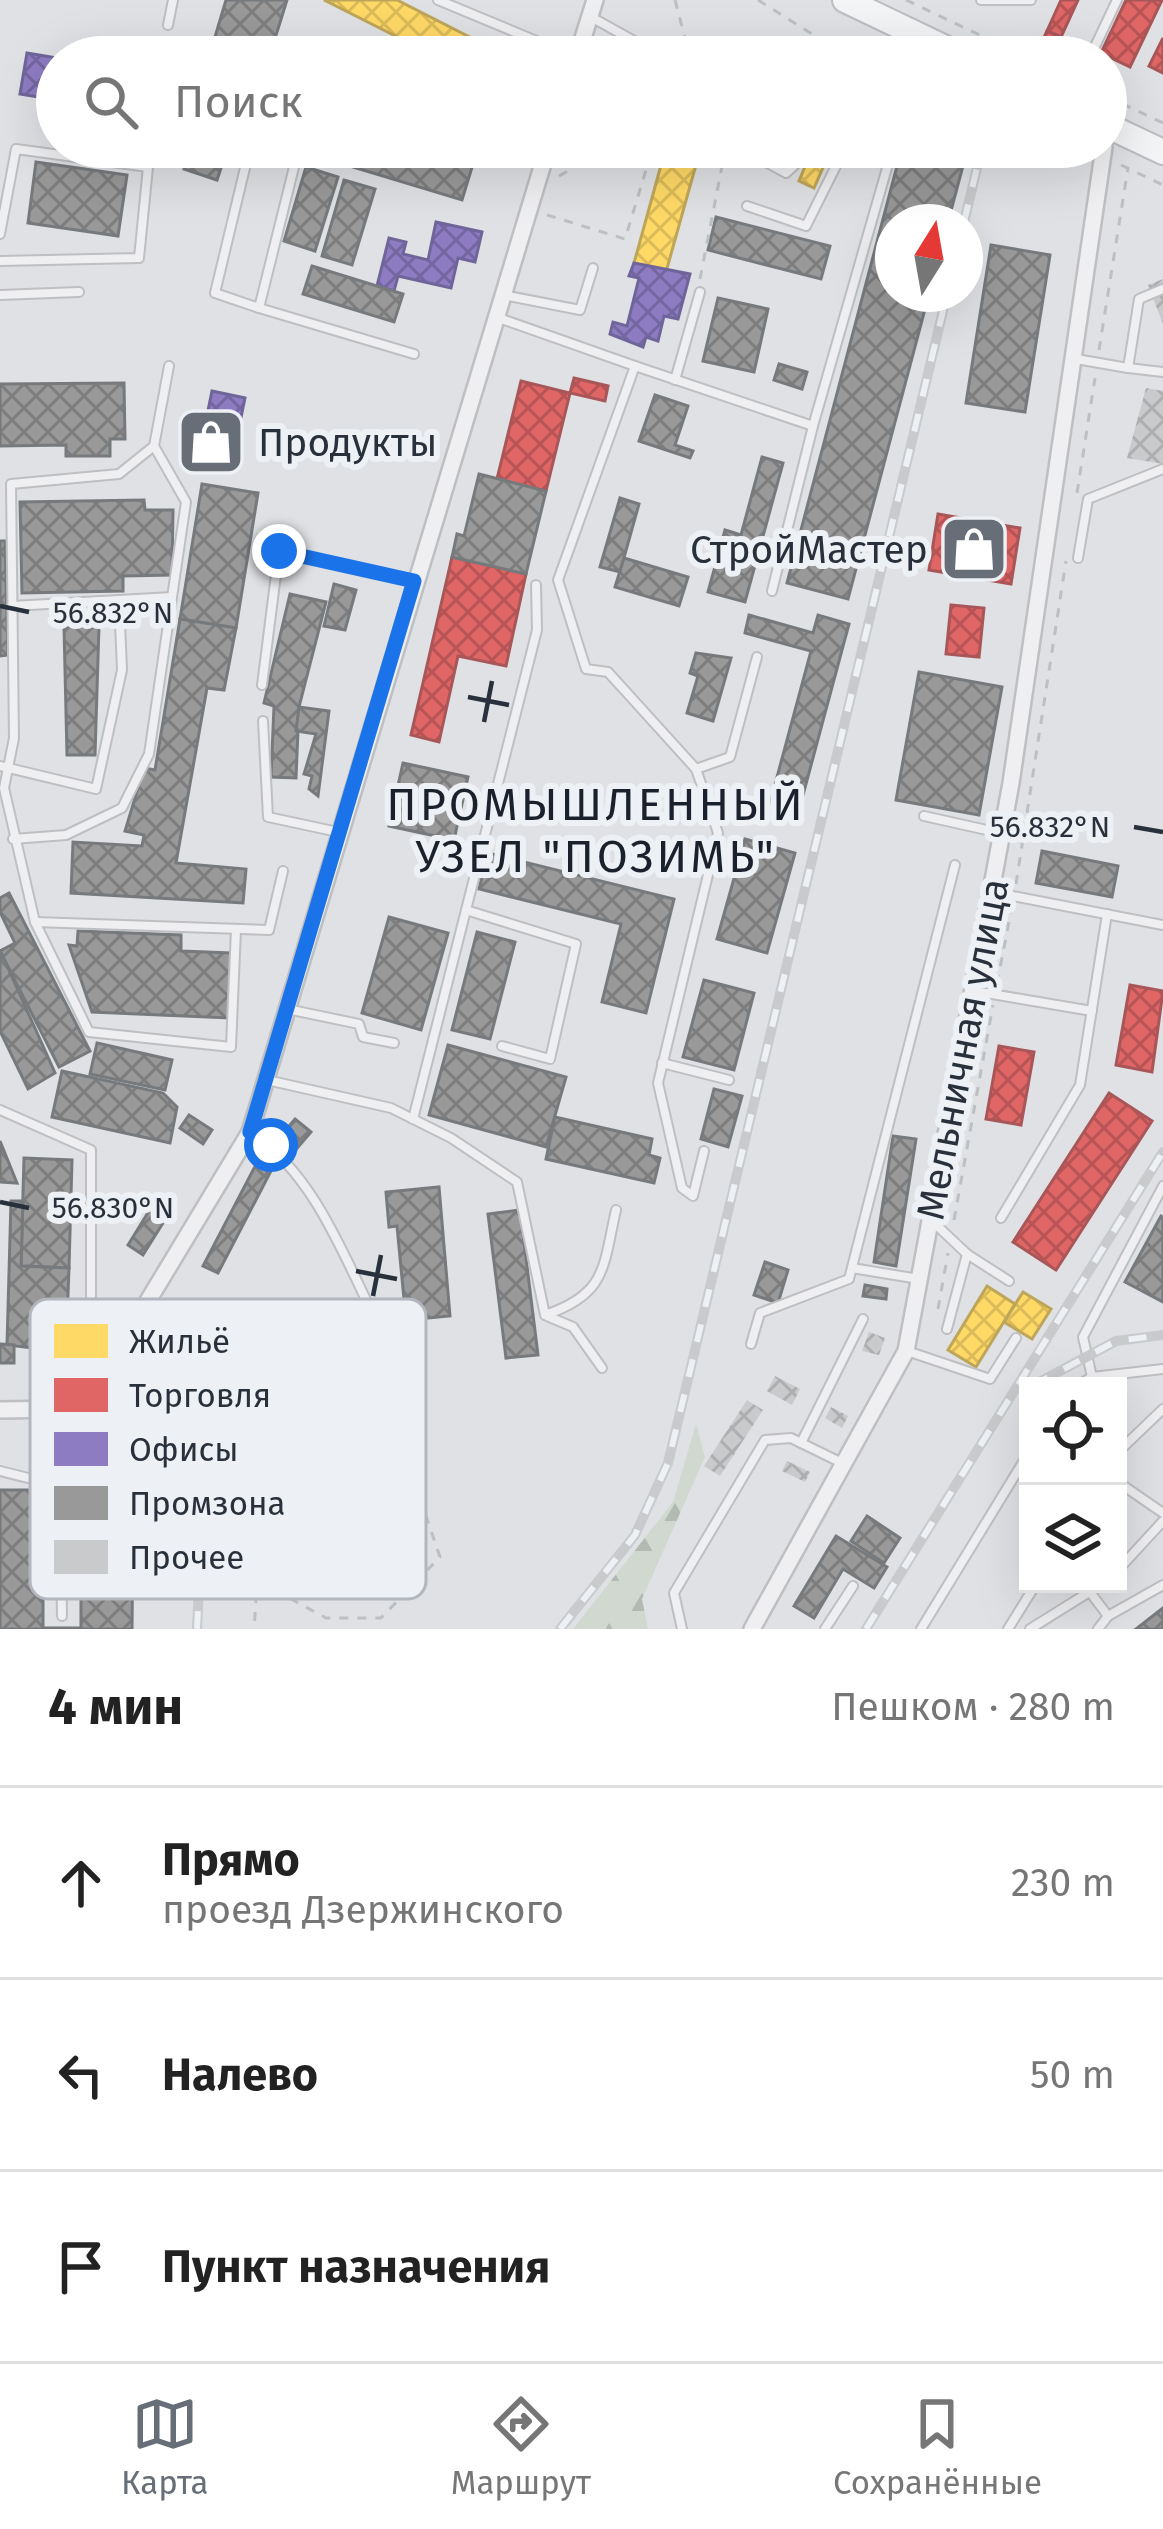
<!DOCTYPE html>
<html lang="ru">
<head>
<meta charset="utf-8">
<style>
	body { margin:0; font-family:"Fira Sans",sans-serif; background:#f2f2f2; color:#222 }
	.controls { position:absolute; right:36px; bottom:36px; display:grid; overflow:hidden; border-radius:0px; box-shadow:0 12px 48px #0002 }
	.controls button { width:108px; height:108px; display:grid; place-items:center; padding:0; border:0; border-bottom:3px solid #e0e0e0; background:#fff; color:#222; font:60px sans-serif }
	.compass { position:absolute; left:875px; top:204px; width:108px; height:108px; border-radius:50%; background:#fff; box-shadow:0 12px 48px #0002; rotate:11deg }
	.stop { position:absolute; width:36px; height:36px; margin:-27px; border:9px solid #1a73e8; border-radius:50%; background:#fff }
	.stop.end { background:#1a73e8; border-color:#fff; box-shadow:0 3px 12px #0008 }
	.list { margin:0; padding:0; list-style:none }
	h2 { display:flex; justify-content:space-between; align-items:center; height:156px; margin:0; padding:0 48px; font-size:51px }
	h2 small { font-size:39px; font-weight:400; color:#767676 }
	.list li { display:grid; grid-template-columns:78px 1fr auto; gap:36px; align-items:center; box-sizing:border-box; height:192px; padding:0 48px; border-top:3px solid #e0e0e0 }
	.list b { display:block; font-size:45px; white-space:nowrap }
	.list p { margin:0; font-size:39px; white-space:nowrap; color:#767676 }
	.list em { font-size:39px; font-style:normal; color:#767676 }
	.icon { flex:none; width:66px; height:66px; fill:none; stroke:currentColor; stroke-width:2; stroke-linecap:round; stroke-linejoin:round }
	.map { position:relative; flex:none; width:1163px; height:1629px; overflow:hidden }
	.search { position:absolute; background:#fff; box-shadow:0 12px 48px #0002; left:36px; right:36px; top:36px; height:132px; display:flex; align-items:center; gap:30px; box-sizing:border-box; padding:0 42px; border-radius:66px; color:#767676; font-size:45px }
	.sheet { height:732px; background:#fff }
	nav { display:flex; justify-content:space-around; align-items:center; box-sizing:border-box; height:168px; border-top:3px solid #e0e0e0; background:#fff; font-size:33px; color:#767676 }
	nav a { display:grid; justify-items:center; gap:6px }
	nav .on { color:#686e77 }
	.map>svg:first-child { display:block }
	.forest { fill:url(#forest-firs) }
	.homes { fill:url(#homes-cross-hatch); stroke:#bea659; stroke-width:3 }
	.shops { fill:url(#shops-cross-hatch); stroke:#a95659; stroke-width:3 }
	.offices { fill:url(#offices-cross-hatch); stroke:#6f659a; stroke-width:3 }
	.industry { fill:url(#industry-cross-hatch); stroke:#777a7d; stroke-width:3 }
	.building { fill:url(#building-cross-hatch) }
	.lines { fill:none; stroke-linecap:round; stroke-linejoin:round }
	.lane-casing { stroke:#bdbfc2; stroke-width:12 }
	.street-casing { stroke:#bdbfc2; stroke-width:20 }
	.primary-casing { stroke:#bcbec2; stroke-width:28 }
	.path { stroke:#bdc0c3; stroke-width:3; stroke-dasharray:9 9; stroke-linecap:butt }
	.lane { stroke:#efeff1; stroke-width:8 }
	.street { stroke:#efeff1; stroke-width:15 }
	.primary { stroke:#f3f4f5; stroke-width:24 }
	.rail-casing { stroke:#c8cacc; stroke-width:10 }
	.rail { stroke:#edf0f4; stroke-width:6; stroke-dasharray:18; stroke-linecap:butt }
	.route { stroke:#1a73e8; stroke-width:15 }
	.ticks { fill:none; stroke:#28303c; stroke-width:4.5 }
	.labels { text-anchor:middle; stroke-width:12; stroke-linejoin:round; paint-order:stroke }
	.poi-label { font-size:39px; fill:#28303c; stroke:#edf0f4; text-anchor:start }
	.street-label { font-size:39px; fill:#28303c; stroke:#edf0f4 }
	.quarter-label { font-size:45px; letter-spacing:3px; fill:#1a212d; stroke:#edf0f4 }
	.key { fill:#edf0f4; stroke:#b2b6bd; stroke-width:3 }
	.key-label { font-size:33px; fill:#28303c }
	.ticks-label { font-size:30px; text-anchor:middle; fill:#28303c; stroke:#edf0f4; stroke-width:12; stroke-linejoin:round; paint-order:stroke }
</style>
</head>
<body>
<div class="map">
<svg width="1163" height="1629" viewBox="0 0 1163 1629">
	<defs>
		<pattern id="forest-firs" width="22" height="20" patternUnits="userSpaceOnUse" patternTransform="scale(3)"><rect width="22" height="20" fill="#d0d8d0"/><path d="M5 1l3.5 6h-7zM16 11l3.5 6h-7z" fill="#b3bab4"/></pattern>
		<pattern id="homes-cross-hatch" width="8" height="8" patternUnits="userSpaceOnUse" patternTransform="scale(3)"><rect width="8" height="8" fill="#ffd966"/><path d="M0 0l8 8M0 8l8-8" fill="none" stroke="#dbbb59"/></pattern>
		<pattern id="shops-cross-hatch" width="8" height="8" patternUnits="userSpaceOnUse" patternTransform="scale(3)"><rect width="8" height="8" fill="#e06666"/><path d="M0 0l8 8M0 8l8-8" fill="none" stroke="#b65455"/></pattern>
		<pattern id="offices-cross-hatch" width="8" height="8" patternUnits="userSpaceOnUse" patternTransform="scale(3)"><rect width="8" height="8" fill="#8e7cc3"/><path d="M0 0l8 8M0 8l8-8" fill="none" stroke="#7466a0"/></pattern>
		<pattern id="industry-cross-hatch" width="8" height="8" patternUnits="userSpaceOnUse" patternTransform="scale(3)"><rect width="8" height="8" fill="#999"/><path d="M0 0l8 8M0 8l8-8" fill="none" stroke="#7d7d7e"/></pattern>
		<pattern id="building-cross-hatch" width="8" height="8" patternUnits="userSpaceOnUse" patternTransform="scale(3)"><rect width="8" height="8" fill="#c8cacc"/><path d="M0 0l8 8M0 8l8-8" fill="none" stroke="#acaeb0"/></pattern>
	</defs>
	<rect width="100%" height="100%" fill="#dfe1e4"/>
	<polygon class="forest" points="696,1424 705,1457 642,1599 648,1629 573,1629 673,1502"/>
	<g class="homes">
		<polygon points="324,0 397,0 491,48 487,57 437,57"/>
		<polygon points="666,147 701,147 666,272 634,263"/>
		<polygon points="809,157 825,163 814,188 799,181"/>
		<polygon points="987,1286 1015,1304 976,1367 948,1350"/>
		<polygon points="1023,1292 1051,1309 1032,1339 1004,1322"/>
	</g>
	<g class="shops">
		<polygon points="1061,0 1078,0 1061,37 1047,31"/>
		<polygon points="1126,0 1162,0 1130,67 1101,53"/>
		<polygon points="1047,31 1077,44 1071,57 1040,46"/>
		<polygon points="1163,38 1163,73 1149,66"/>
		<polygon points="574,378 608,386 605,401 570,393"/>
		<polygon points="521,381 570,393 546,491 497,479"/>
		<polygon points="938,514 1020,528 1011,584 929,570"/>
		<polygon points="452,557 526,574 506,666 458,656 439,742 411,735"/>
		<polygon points="951,605 984,608 979,657 946,654"/>
		<polygon points="1130,985 1163,991 1152,1072 1116,1065"/>
		<polygon points="999,1046 1034,1052 1021,1125 986,1119"/>
		<polygon points="1109,1093 1152,1121 1056,1270 1013,1242"/>
	</g>
	<g class="offices">
		<polygon points="27,53 57,58 57,100 20,94"/>
		<polygon points="436,222 482,232 475,262 458,258 451,288 398,276 394,291 377,286 389,238 406,242 403,254 428,260"/>
		<polygon points="634,263 690,274 678,319 664,316 658,341 646,337 643,347 610,334 613,322 627,326 639,278 629,276"/>
		<polygon points="212,391 245,398 231,466 198,459"/>
	</g>
	<g class="industry">
		<polygon points="226,0 287,0 273,45 259,41 254,57 224,48 222,57 209,57"/>
		<polygon points="119,147 165,147 163,157"/>
		<polygon points="191,147 228,147 217,180 184,169"/>
		<polygon points="360,147 464,147 477,151 462,200 353,167"/>
		<polygon points="902,147 968,147 948,222 893,222 893,294 929,294 848,599 787,583"/>
		<polygon points="36,162 127,175 118,236 28,223"/>
		<polygon points="306,167 338,177 315,251 284,241"/>
		<polygon points="344,180 375,189 352,265 322,256"/>
		<polygon points="716,217 830,246 821,279 708,250"/>
		<polygon points="991,245 1050,255 1025,412 966,403"/>
		<polygon points="312,266 403,294 394,322 303,294"/>
		<polygon points="718,298 768,309 754,372 703,361"/>
		<polygon points="779,364 807,372 802,389 774,380"/>
		<polygon points="124,383 125,439 110,439 110,456 66,456 66,445 0,446 0,384"/>
		<polygon points="655,395 688,406 675,445 693,451 690,458 639,441"/>
		<polygon points="762,457 783,463 745,602 708,592 725,530 741,535"/>
		<polygon points="479,474 546,491 526,574 452,557 457,534 464,536"/>
		<polygon points="202,484 258,493 236,628 180,619"/>
		<polygon points="620,498 639,504 620,572 600,567"/>
		<polygon points="144,500 145,510 173,510 172,575 123,576 123,591 22,593 20,502"/>
		<polygon points="0,541 5,541 8,655 0,656"/>
		<polygon points="624,558 688,577 679,606 615,587"/>
		<polygon points="334,584 356,590 345,630 324,626"/>
		<polygon points="290,594 326,602 299,707 296,778 271,777 274,706 264,703"/>
		<polygon points="749,615 813,633 818,615 849,624 799,810 770,803 811,651 745,633"/>
		<polygon points="180,619 236,628 224,690 207,688 176,863 246,869 243,903 71,893 73,842 142,846 144,835 125,831 144,768 155,770"/>
		<polygon points="99,626 95,755 67,755 64,627"/>
		<polygon points="696,653 731,658 713,721 687,713 698,676 690,673"/>
		<polygon points="919,672 1002,687 979,815 896,800"/>
		<polygon points="299,707 329,711 318,796 309,789 312,776 304,774 316,734 296,731"/>
		<polygon points="403,763 468,777 454,840 389,826"/>
		<polygon points="745,839 795,853 767,953 717,939"/>
		<polygon points="1042,851 1118,866 1112,897 1036,883"/>
		<polygon points="488,853 674,899 646,1013 602,1002 621,924 479,889"/>
		<polygon points="9,893 90,1051 59,1067 0,951 15,943 0,912 0,898"/>
		<polygon points="389,917 448,933 421,1030 362,1013"/>
		<polygon points="78,931 181,935 181,951 231,953 229,1018 92,1012 69,945 77,946"/>
		<polygon points="477,932 515,942 490,1039 452,1030"/>
		<polygon points="0,950 55,1073 28,1089 0,1031"/>
		<polygon points="704,980 754,993 734,1070 683,1057"/>
		<polygon points="97,1043 172,1060 165,1090 90,1074"/>
		<polygon points="448,1045 566,1077 546,1147 429,1115"/>
		<polygon points="62,1071 163,1093 177,1107 170,1143 52,1117"/>
		<polygon points="714,1089 742,1096 728,1147 701,1139"/>
		<polygon points="189,1115 212,1130 203,1144 180,1128"/>
		<polygon points="555,1117 652,1139 649,1155 660,1158 654,1183 546,1159"/>
		<polygon points="295,1119 311,1132 293,1153 277,1140"/>
		<polygon points="893,1136 916,1139 896,1266 874,1262"/>
		<polygon points="0,1141 17,1183 0,1182"/>
		<polygon points="263,1151 272,1169 218,1273 203,1266"/>
		<polygon points="24,1158 72,1160 69,1268 21,1266"/>
		<polygon points="439,1187 450,1316 406,1320 397,1226 389,1227 386,1192"/>
		<polygon points="157,1198 173,1207 143,1255 128,1245"/>
		<polygon points="11,1201 23,1201 21,1266 69,1268 67,1321 107,1323 90,1342 67,1341 67,1352 7,1345"/>
		<polygon points="520,1210 538,1355 506,1358 488,1214"/>
		<polygon points="1161,1216 1163,1217 1163,1302 1125,1282"/>
		<polygon points="765,1262 788,1270 778,1303 754,1295"/>
		<polygon points="865,1285 887,1289 886,1299 863,1296"/>
		<polygon points="0,1344 14,1345 14,1363 0,1363"/>
		<polygon points="0,1490 43,1490 43,1628 81,1628 81,1532 133,1532 132,1629 0,1629"/>
		<polygon points="867,1516 900,1538 884,1563 851,1541"/>
		<polygon points="836,1536 887,1567 874,1588 843,1569 814,1618 794,1606"/>
		<polygon points="1163,1608 1163,1629 1136,1629"/>
	</g>
	<g class="building">
		<polygon points="1163,279 1163,324 1148,285"/>
		<polygon points="1146,388 1163,391 1163,464 1127,458"/>
		<polygon points="869,1332 885,1338 879,1355 862,1351"/>
		<polygon points="775,1376 800,1389 792,1405 767,1391"/>
		<polygon points="747,1400 763,1410 720,1476 704,1466"/>
		<polygon points="831,1407 848,1416 842,1428 825,1418"/>
		<polygon points="787,1461 810,1472 805,1482 782,1471"/>
	</g>
	<g class="lines">
		<defs>
			<g id="lane">
				<polyline points="438,0 575,57"/>
				<polyline points="981,0 1031,0"/>
				<polyline points="591,17 663,57"/>
				<polyline points="168,25 173,0"/>
				<polyline points="833,47 834,57"/>
				<polyline points="1090,57 1117,0"/>
				<polyline points="250,147 215,293 259,308"/>
				<polyline points="299,147 259,308 414,354"/>
				<polyline points="521,147 544,154"/>
				<polyline points="738,147 786,173 814,147"/>
				<polyline points="747,206 806,226 839,160 820,147"/>
				<polyline points="0,234 16,149 148,167 139,258 0,261"/>
				<polyline points="0,295 79,292"/>
				<polyline points="503,295 580,310 593,268"/>
				<polyline points="496,317 635,366 558,580 586,669 608,672 696,769 730,757 757,657"/>
				<polyline points="1076,359 1128,368 1139,299 1163,289"/>
				<polyline points="635,366 813,426 893,147"/>
				<polyline points="1128,368 1163,372"/>
				<polyline points="675,380 700,292"/>
				<polyline points="154,446 119,474 11,484 14,738 4,788 35,922 89,1032 231,1047 236,929"/>
				<polyline points="1078,558 1088,499 1163,469"/>
				<polyline points="772,591 813,426"/>
				<polyline points="12,606 172,597"/>
				<polyline points="262,685 279,551 414,581"/>
				<polyline points="263,721 268,817 338,832"/>
				<polyline points="0,766 96,789 122,670 119,600"/>
				<polyline points="696,769 718,833 658,1083 682,1188 693,1196 704,1151"/>
				<polyline points="924,816 1000,833"/>
				<polyline points="13,839 66,835 122,808 149,754 186,502 154,446 169,366"/>
				<polyline points="992,892 1163,925"/>
				<polyline points="466,910 576,944 550,1059 502,1046"/>
				<polyline points="35,922 269,930 283,871"/>
				<polyline points="974,991 1092,1011"/>
				<polyline points="287,1009 359,1024 363,1037 394,1043"/>
				<polyline points="662,1063 729,1080"/>
				<path d="M 267,1080 L 391,1108 L 451,1138 L 517,1182 L 545,1315 C 607,1294 603,1267 616,1210"/>
				<polyline points="0,1110 91,1150 91,1296"/>
				<polyline points="413,1119 537,630 536,585"/>
				<path d="M 251,1133 C 318,1175 349,1271 385,1338"/>
				<polyline points="1001,1218 1080,1085 1107,914"/>
				<polyline points="931,1220 967,1254 947,1329"/>
				<polyline points="967,1254 1009,1281"/>
				<polyline points="852,1268 919,1279"/>
				<polyline points="547,1316 573,1327 602,1368"/>
				<polyline points="751,1344 760,1313 849,1279 955,865"/>
				<polyline points="907,1351 990,1379 1016,1338"/>
				<polyline points="1077,1386 1092,1377 1163,1369"/>
				<polyline points="1094,1386 1083,1337 1163,1186"/>
				<polyline points="99,1415 251,1436 331,1457 403,1492"/>
				<polyline points="1118,1430 1126,1444"/>
				<polyline points="801,1443 863,1319"/>
				<polyline points="1118,1452 1163,1409"/>
				<polyline points="0,1471 60,1486"/>
				<polyline points="1118,1482 1163,1513"/>
				<polyline points="276,1495 282,1444"/>
				<polyline points="1118,1570 1163,1521"/>
				<polyline points="1084,1584 1108,1616 1098,1629"/>
				<path d="M 62,1616 L 60,1486 C 103,1454 102,1439 96,1388"/>
				<polyline points="1108,1616 1163,1585"/>
				<polyline points="682,1629 674,1593 765,1440 791,1438 842,1463"/>
				<polyline points="825,1629 853,1586"/>
				<polyline points="921,1629 1028,1454"/>
				<polyline points="1008,1629 1036,1584"/>
				<polyline points="1030,1629 1102,1584"/>
			</g>
			<g id="street">
				<polyline points="577,57 595,0"/>
				<polyline points="0,1410 64,1409 96,1387 250,1132 548,147"/>
				<polyline points="752,1629 906,1351 1011,783 1104,147"/>
			</g>
			<g id="primary">
				<polyline points="845,0 964,57"/>
				<polyline points="1106,125 1163,152"/>
			</g>
		</defs>
		<use href="#lane" class="lane-casing"/>
		<use href="#street" class="street-casing"/>
		<use href="#primary" class="primary-casing"/>
		<g class="path">
			<polyline points="675,0 690,57"/>
			<polyline points="758,0 820,39"/>
			<polyline points="906,0 1026,57"/>
			<polyline points="844,51 859,57"/>
			<polyline points="1106,96 1163,123"/>
			<polyline points="1121,165 1163,185"/>
			<polyline points="559,176 610,147"/>
			<polyline points="547,215 625,239 653,147"/>
			<polyline points="700,279 723,161"/>
			<polyline points="1099,350 1128,168"/>
			<polyline points="1077,493 1095,378"/>
			<polyline points="1016,884 1066,561"/>
			<polyline points="997,984 1011,911"/>
			<polyline points="954,1220 993,1005"/>
			<polyline points="938,1309 948,1253"/>
			<polyline points="95,1474 165,1519 247,1557 282,1594 326,1618 381,1618 440,1557 426,1516 413,1502"/>
			<polyline points="247,1559 256,1601 254,1629"/>
		</g>
		<use href="#lane" class="lane"/>
		<use href="#street" class="street"/>
		<use href="#primary" class="primary"/>
		<defs>
			<g id="rail">
				<polyline points="964,222 982,147"/>
				<polyline points="1032,1386 1116,1341 1163,1335"/>
				<polyline points="197,1629 200,1564"/>
				<polyline points="560,1629 635,1535 668,1463 947,294"/>
				<polyline points="866,1629 1163,1152"/>
			</g>
		</defs>
		<use href="#rail" class="rail-casing"/>
		<use href="#rail" class="rail"/>
	</g>
	<g class="lines">
		<polyline class="route" points="271,1145 250,1132 414,581 279,551"/>
	</g>
	<path class="ticks" d="M 0,606 L 29,612M 468,697 L 509,705M 484,722 L 492,681M 1134,827 L 1163,832M 0,1202 L 29,1208M 356,1271 L 397,1279M 373,1296 L 381,1255"/>
	<defs>
		<symbol id="shop-square" viewBox="-11 -11 22 22"><rect x="-9" y="-9" width="18" height="18" rx="4" fill="#686e77" stroke="#edf0f4"/><path d="M-5-2.5h2.3a2.7 3.5 0 0 1 5.4 0H5L5.5 6h-11ZM-1.5-2.5h3a1.5 2.3 0 0 0-3 0Z" fill="#fff"/></symbol>
	</defs>
	<g fill-rule="evenodd">
		<use href="#shop-square" x="173" y="404" width="76" height="76"/>
		<use href="#shop-square" x="936" y="511" width="76" height="76"/>
	</g>
	<g class="labels">
		<g class="poi-label">
			<text x="258" y="456">Продукты</text>
			<text x="928" y="563" text-anchor="end">СтройМастер</text>
		</g>
		<g class="street-label">
			<text transform="translate(962 1049) rotate(-79)" y="14">Мельничная улица</text>
		</g>
		<g class="quarter-label">
			<text x="596" y="820">ПРОМЫШЛЕННЫЙ<tspan x="596" dy="52">УЗЕЛ "ПОЗИМЬ"</tspan></text>
		</g>
	</g>
	<rect x="30" y="1299" width="396" height="300" rx="18" class="key"/>
	<rect x="54" y="1324" width="54" height="34" fill="#ffd966"/>
	<rect x="54" y="1378" width="54" height="34" fill="#e06666"/>
	<rect x="54" y="1432" width="54" height="34" fill="#8e7cc3"/>
	<rect x="54" y="1486" width="54" height="34" fill="#999"/>
	<rect x="54" y="1540" width="54" height="34" fill="#c8cacc"/>
	<g class="key-label">
		<text x="129" y="1353">Жильё</text>
		<text x="129" y="1407">Торговля</text>
		<text x="129" y="1461">Офисы</text>
		<text x="129" y="1515">Промзона</text>
		<text x="129" y="1569">Прочее</text>
	</g>
	<g class="ticks-label">
		<text x="113" y="623">56.832°N</text>
		<text x="1050" y="837">56.832°N</text>
		<text x="113" y="1218">56.830°N</text>
	</g>
</svg>
<div class="controls">
<button><svg class="icon" aria-label="locate" viewBox="0 0 24 24"><circle cx="12" cy="12" r="6"/><path d="M12 2v4M12 18v4M2 12h4M18 12h4"/></svg></button>
<button><svg class="icon" aria-label="layers" viewBox="0 0 24 24"><path d="M12 4l9 5-9 5-9-5zM3 14l9 5 9-5"/></svg></button>
</div>
<svg class="compass" viewBox="-18 -18 36 36"><path d="M0-13l5 13h-10z" fill="#e53935"/><path d="M0 13l5-13h-10z" fill="#767676"/></svg>
<div class="stop" style="left:271px;top:1145px"></div>
<div class="stop end" style="left:279px;top:551px"></div>
<div class="search"><svg class="icon" aria-label="search" viewBox="0 0 24 24"><circle cx="10" cy="10" r="6"/><path d="M15 15l6 6"/></svg>Поиск</div>
</div>
<section class="sheet">
<h2>4 мин<small>Пешком · 280 m</small></h2>
<ul class="list">
<li><svg class="icon" aria-label="ahead" viewBox="0 0 24 24"><path d="M12 20V5M6 11l6-6 6 6"/></svg><div><b>Прямо</b><p>проезд Дзержинского</p></div><em>230 m</em></li>
<li><svg class="icon" aria-label="left" viewBox="0 0 24 24"><path d="M17 20v-9H6M10 6l-5 5 5 5"/></svg><div><b>Налево</b></div><em>50 m</em></li>
<li><svg class="icon" aria-label="arrive" viewBox="0 0 24 24"><path d="M6 21V4h12l-3 4 3 4H6"/></svg><div><b>Пункт назначения</b></div></li>
</ul>
</section>
<nav>
<a class="on"><svg class="icon" aria-label="map" viewBox="0 0 24 24"><path d="M3 6l6-2 6 2 6-2v14l-6 2-6-2-6 2zM9 4v14M15 6v14"/></svg>Карта</a>
<a><svg class="icon" aria-label="directions" viewBox="0 0 24 24"><path d="M12 3l9 9-9 9-9-9zM9 14v-3h6M13 9l2 2-2 2"/></svg>Маршрут</a>
<a><svg class="icon" aria-label="saved" viewBox="0 0 24 24"><path d="M7 4h10v16l-5-4-5 4z"/></svg>Сохранённые</a>
</nav>
</body>
</html>
